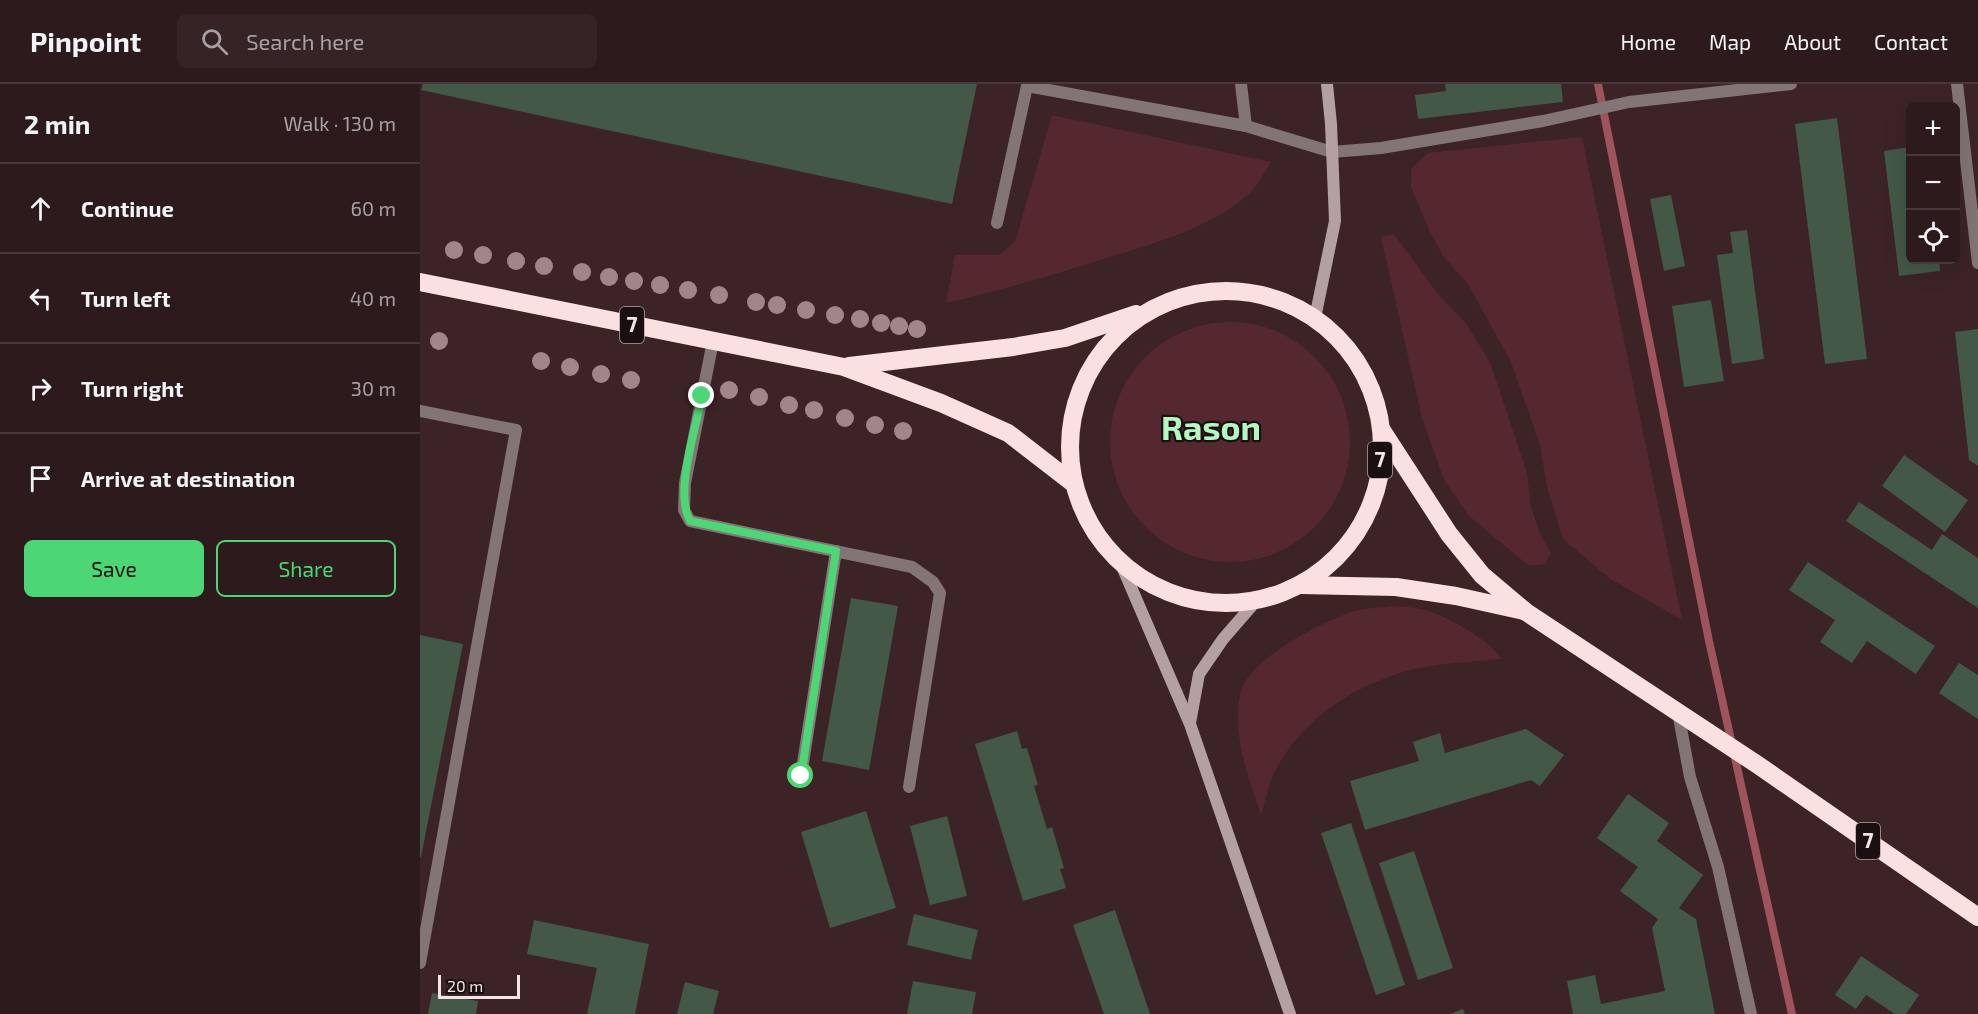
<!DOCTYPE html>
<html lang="en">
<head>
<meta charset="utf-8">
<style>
	body { margin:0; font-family:"Exo 2",sans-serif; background:#352325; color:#f1f3f6 }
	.controls { position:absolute; right:18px; top:18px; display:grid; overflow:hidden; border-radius:9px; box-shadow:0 6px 24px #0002 }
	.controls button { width:54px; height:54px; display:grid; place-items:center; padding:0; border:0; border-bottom:2px solid #48383b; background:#2d1a1c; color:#f1f3f6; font:30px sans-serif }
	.scale { position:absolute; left:18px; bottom:15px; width:82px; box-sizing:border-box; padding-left:6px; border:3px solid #f5e4e5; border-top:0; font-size:16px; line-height:21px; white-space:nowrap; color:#f5e4e5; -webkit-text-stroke:4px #1b1011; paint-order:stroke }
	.stop { position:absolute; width:18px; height:18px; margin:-14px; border:4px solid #4dd676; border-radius:50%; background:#fff }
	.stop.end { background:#4dd676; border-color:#fff; box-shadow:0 2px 6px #0008 }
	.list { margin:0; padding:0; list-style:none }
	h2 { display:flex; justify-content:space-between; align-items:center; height:78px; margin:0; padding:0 24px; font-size:26px }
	h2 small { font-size:20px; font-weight:400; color:#a7a1a3 }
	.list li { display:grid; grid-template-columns:39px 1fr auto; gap:18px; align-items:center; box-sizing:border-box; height:90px; padding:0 24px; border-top:2px solid #48383b }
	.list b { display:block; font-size:22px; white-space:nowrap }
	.list em { font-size:20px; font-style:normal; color:#a7a1a3 }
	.actions { display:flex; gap:12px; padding:18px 24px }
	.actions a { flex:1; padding:14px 0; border:2px solid #4dd676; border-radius:9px; text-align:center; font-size:21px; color:#4dd676 }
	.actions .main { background:#4dd676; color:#111 }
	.icon { flex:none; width:33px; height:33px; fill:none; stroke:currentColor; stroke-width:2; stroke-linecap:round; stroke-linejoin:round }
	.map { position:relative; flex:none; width:1558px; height:930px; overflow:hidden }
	header { display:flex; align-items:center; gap:36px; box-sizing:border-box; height:84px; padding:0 30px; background:#2d1a1c; border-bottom:2px solid #48383b }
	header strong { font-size:28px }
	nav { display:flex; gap:33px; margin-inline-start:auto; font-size:21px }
	.search { width:420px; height:54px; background:#352325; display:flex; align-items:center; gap:15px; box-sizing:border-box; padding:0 21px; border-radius:9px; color:#a7a1a3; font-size:22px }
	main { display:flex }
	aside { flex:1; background:#2d1a1c }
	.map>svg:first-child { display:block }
	.green { fill:#54282e }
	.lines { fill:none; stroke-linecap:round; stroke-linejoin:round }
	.stream { stroke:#9f545d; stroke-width:8 }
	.building { fill:#435847 }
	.lane { stroke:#837576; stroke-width:12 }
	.street { stroke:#837576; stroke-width:12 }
	.secondary { stroke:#b5a0a1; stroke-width:12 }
	.highway { stroke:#fbe0e2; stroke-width:18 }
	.tree { fill:#9f8789 }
	.route { stroke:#4dd676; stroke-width:8 }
	.labels { text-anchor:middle; stroke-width:4.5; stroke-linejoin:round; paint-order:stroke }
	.shield { fill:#1b1011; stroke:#b4a4a5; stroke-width:1.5 }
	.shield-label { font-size:21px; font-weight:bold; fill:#f5e4e5 }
	.town-label { font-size:34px; font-weight:bold; fill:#b4f7c1; stroke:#1b1011 }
</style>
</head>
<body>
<header>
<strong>Pinpoint</strong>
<div class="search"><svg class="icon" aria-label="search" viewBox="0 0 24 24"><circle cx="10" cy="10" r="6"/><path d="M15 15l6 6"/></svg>Search here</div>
<nav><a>Home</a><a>Map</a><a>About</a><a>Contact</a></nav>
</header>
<main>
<aside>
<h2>2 min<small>Walk · 130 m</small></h2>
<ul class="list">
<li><svg class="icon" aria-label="ahead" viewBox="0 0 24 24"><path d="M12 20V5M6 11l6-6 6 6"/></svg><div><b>Continue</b></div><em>60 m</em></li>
<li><svg class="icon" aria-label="left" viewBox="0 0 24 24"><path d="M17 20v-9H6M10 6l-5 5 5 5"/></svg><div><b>Turn left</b></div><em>40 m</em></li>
<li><svg class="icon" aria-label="right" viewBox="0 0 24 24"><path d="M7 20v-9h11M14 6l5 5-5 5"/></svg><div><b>Turn right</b></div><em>30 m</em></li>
<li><svg class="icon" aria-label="arrive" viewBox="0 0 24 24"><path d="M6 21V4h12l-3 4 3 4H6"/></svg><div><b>Arrive at destination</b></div></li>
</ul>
<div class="actions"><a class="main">Save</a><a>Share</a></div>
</aside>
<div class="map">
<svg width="1558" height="930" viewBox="0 0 1558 930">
	<rect width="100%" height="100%" fill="#3c2326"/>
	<g class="green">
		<path d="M 632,31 L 851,78 C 843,91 836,105 824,114 C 787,145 735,159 690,173 C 636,190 582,206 526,219 L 535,171 L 579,171 L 595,158 Z"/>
		<polygon points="1162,53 1262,536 1189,494 1143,455 1127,403 1120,361 1091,278 1048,200 1023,172 1009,146 991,103 991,85 1008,69"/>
		<polygon points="974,150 1018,210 1045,238 1070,278 1107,389 1111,423 1119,447 1131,470 1125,480 1109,482 1049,432 1024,396 1002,334 961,153"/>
		<circle cx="810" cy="358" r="120"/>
		<path d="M 972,522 C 983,523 995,523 1005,526 C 1024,531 1073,557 1081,575 C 1051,578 1019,579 990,586 C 933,602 883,634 855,687 C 848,700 846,717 841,731 C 828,692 812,652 820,610 C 827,576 900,539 931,528 C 943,524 959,524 972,522 Z"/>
	</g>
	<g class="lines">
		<polyline class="stream" points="1178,0 1289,557 1372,930"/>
	</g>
	<g class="building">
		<polygon points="3,0 557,0 532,120 1,6"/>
		<polygon points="1025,0 1141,0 1143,18 998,35 995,11 1026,7"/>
		<polygon points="1417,34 1447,275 1405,280 1375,40"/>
		<polygon points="1490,63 1490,176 1519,176 1520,187 1479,192 1464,67"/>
		<polygon points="1251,111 1265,182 1244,187 1230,115"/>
		<polygon points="1327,146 1344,275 1312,280 1297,171 1313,169 1310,148"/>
		<polygon points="1291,216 1304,297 1264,303 1252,222"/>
		<polygon points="1558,245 1558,382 1549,376 1535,248"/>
		<polygon points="1484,371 1548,416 1525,448 1462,402"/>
		<polygon points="1439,418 1512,466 1522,450 1558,474 1558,524 1426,437"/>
		<polygon points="1388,478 1515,562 1496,590 1447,557 1432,579 1400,558 1415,536 1369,506"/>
		<polygon points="431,514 478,522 449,686 402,677"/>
		<polygon points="0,551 43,560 1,773 0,773"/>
		<polygon points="1539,579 1558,591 1558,635 1519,609"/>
		<polygon points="1106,645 1144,671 1120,702 1111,696 945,746 930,697 999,677 993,658 1020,649 1025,669"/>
		<polygon points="597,647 602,665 607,664 618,701 614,702 627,745 632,743 644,784 640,785 646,804 603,817 555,660"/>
		<polygon points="1208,710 1249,739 1237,757 1283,791 1259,824 1276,835 1295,930 1153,930 1147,897 1175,891 1181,920 1245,907 1232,844 1238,835 1200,807 1218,783 1177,754"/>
		<polygon points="446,727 476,824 410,844 381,748"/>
		<polygon points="527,732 547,812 510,821 490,742"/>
		<polygon points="931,739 985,901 956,911 901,749"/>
		<polygon points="994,767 1033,884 998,896 959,779"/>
		<polygon points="695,826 730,930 684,930 653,841"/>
		<polygon points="494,830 558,846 551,876 487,861"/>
		<polygon points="114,836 229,860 215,930 167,930 177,884 107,870"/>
		<polygon points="1441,872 1499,911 1486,930 1475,930 1446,911 1436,925 1415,911"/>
		<polygon points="493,897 556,908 552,930 487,930"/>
		<polygon points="265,898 299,907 293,930 257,930"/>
		<polygon points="12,909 58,917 56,930 8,930"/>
		<polygon points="1043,925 1045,930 1030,930"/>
	</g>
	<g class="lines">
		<g class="lane">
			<polyline points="821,0 826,42 912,68"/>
			<polyline points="577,139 607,2 826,42"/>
			<polyline points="293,257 265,399 264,426 270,437 492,483 513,498 520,509 489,703"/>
			<polyline points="0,327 96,346 0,879"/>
			<polyline points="381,692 416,467"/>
		</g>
		<g class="street">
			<polyline points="1537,0 1558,179"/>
			<polyline points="912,68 961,64 1123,37 1209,18 1371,0"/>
			<polyline points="1258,628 1270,693 1298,783 1331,930"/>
		</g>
		<g class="secondary">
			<polyline points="895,234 915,137 911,40 907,0"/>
			<polyline points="701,480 770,640 870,930"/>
			<polyline points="770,639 779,590 803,555 836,517"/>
		</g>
		<g class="highway">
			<polyline points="0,198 424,283 521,319 588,349 654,400"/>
			<circle cx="806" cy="363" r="156"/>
			<polyline points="429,282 593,263 645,254 716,230"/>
			<polyline points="961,345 1029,450 1062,491 1106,528 1338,681 1558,833"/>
			<polyline points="880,501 976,503 1036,512 1104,527"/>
		</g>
	</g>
	<g class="tree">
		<circle cx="34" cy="166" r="9"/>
		<circle cx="63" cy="171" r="9"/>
		<circle cx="96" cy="177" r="9"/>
		<circle cx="124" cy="182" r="9"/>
		<circle cx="162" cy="188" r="9"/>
		<circle cx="189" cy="193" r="9"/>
		<circle cx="214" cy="197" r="9"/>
		<circle cx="240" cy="201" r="9"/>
		<circle cx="268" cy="206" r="9"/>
		<circle cx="299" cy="211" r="9"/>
		<circle cx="336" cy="218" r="9"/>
		<circle cx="357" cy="221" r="9"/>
		<circle cx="386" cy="226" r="9"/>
		<circle cx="415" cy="231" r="9"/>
		<circle cx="440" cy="235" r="9"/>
		<circle cx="461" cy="239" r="9"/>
		<circle cx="479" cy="242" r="9"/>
		<circle cx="497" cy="245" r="9"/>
		<circle cx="19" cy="257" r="9"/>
		<circle cx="121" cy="277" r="9"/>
		<circle cx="150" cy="283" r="9"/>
		<circle cx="181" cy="290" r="9"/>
		<circle cx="211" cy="296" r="9"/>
		<circle cx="309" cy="306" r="9"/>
		<circle cx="339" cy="313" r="9"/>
		<circle cx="369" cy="321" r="9"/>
		<circle cx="394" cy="326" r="9"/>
		<circle cx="425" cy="334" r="9"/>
		<circle cx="455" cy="341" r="9"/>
		<circle cx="483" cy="347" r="9"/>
	</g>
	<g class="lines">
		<path class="route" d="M 282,312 C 276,344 254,409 270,437 L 416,467 L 381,692"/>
	</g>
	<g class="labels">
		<g class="shield">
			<rect x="200" y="223" width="24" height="36" rx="4.5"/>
			<rect x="948" y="358" width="24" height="36" rx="4.5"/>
			<rect x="1436" y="739" width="24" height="36" rx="4.5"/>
		</g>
		<g class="shield-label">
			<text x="212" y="248">7</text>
			<text x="960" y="383">7</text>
			<text x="1448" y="764">7</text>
		</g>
		<g class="town-label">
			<text x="791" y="356">Rason</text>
		</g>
	</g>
</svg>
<div class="controls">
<button>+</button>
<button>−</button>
<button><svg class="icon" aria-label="locate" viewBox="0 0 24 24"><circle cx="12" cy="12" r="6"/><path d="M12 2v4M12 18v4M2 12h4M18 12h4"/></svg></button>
</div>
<div class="scale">20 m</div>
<div class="stop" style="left:381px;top:692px"></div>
<div class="stop end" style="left:282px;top:312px"></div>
</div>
</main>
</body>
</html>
